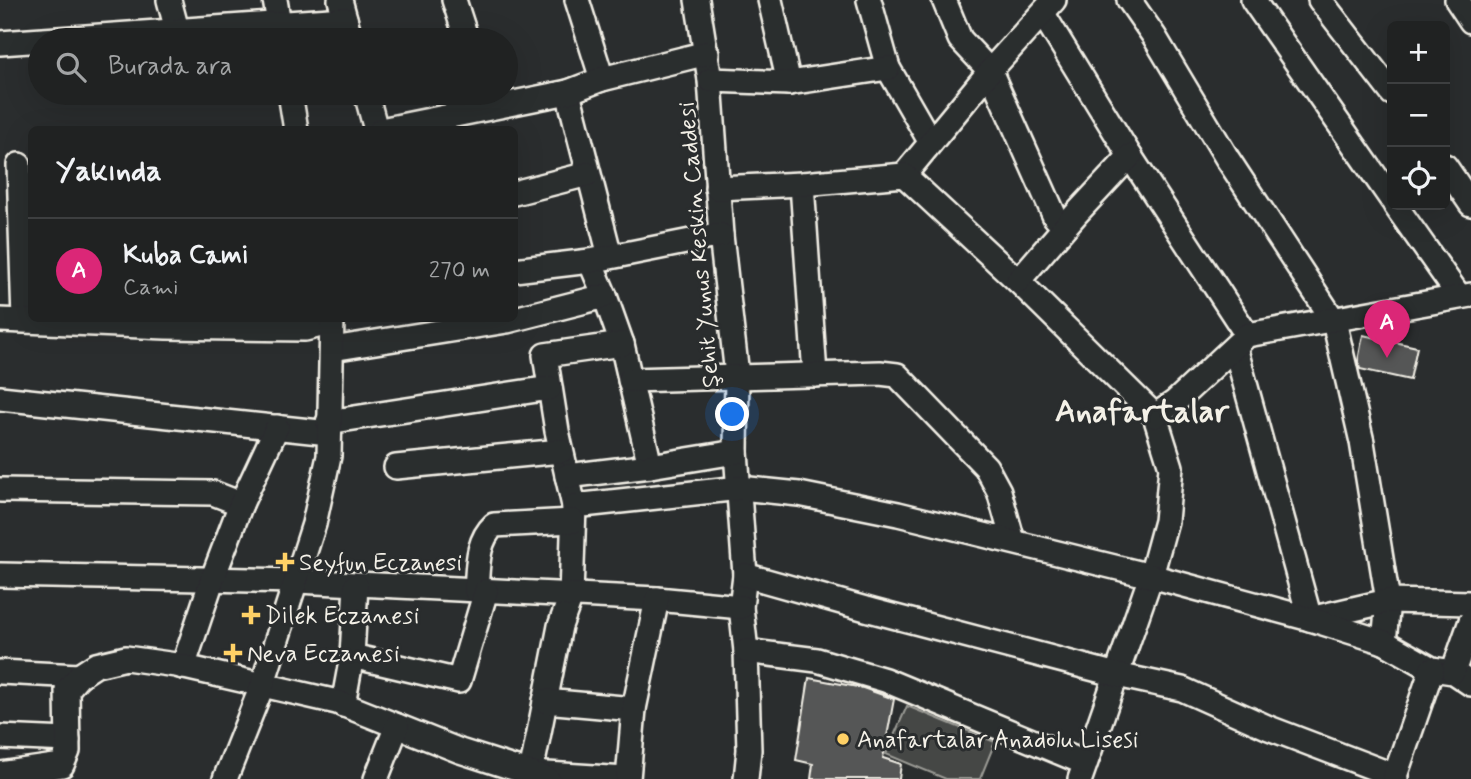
<!DOCTYPE html>
<html lang="tr">
<head>
<meta charset="utf-8">
<style>
	body { margin:0; font-family:Mynerve,sans-serif; background:#2d2f2f; color:#f1f3f6 }
	.controls { position:absolute; right:21px; top:21px; display:grid; overflow:hidden; border-radius:10px; box-shadow:0 7px 28px #0002 }
	.controls button { width:63px; height:63px; display:grid; place-items:center; padding:0; border:0; border-bottom:2px solid #3d3f40; background:#202222; color:#f1f3f6; font:35px sans-serif }
	.you { position:absolute; left:733px; top:415px; width:24px; height:24px; margin:-18px; border:5px solid #fff; border-radius:50%; background:#1a73e8; box-shadow:0 0 0 10px #1a73e833 }
	.badge { display:grid; place-items:center; width:46px; height:46px; border-radius:50%; background:#db2777; color:#fff; font-size:23px; font-weight:700 }
	.pin { position:absolute; translate:-50% -58px; filter:drop-shadow(0 2px 4px #0008) }
	.pin::after { content:''; position:absolute; top:37px; width:24px; height:21px; background:inherit; clip-path:polygon(0 0,100% 0,50% 100%) }
	.list { margin:0; padding:0; list-style:none }
	h2 { display:flex; justify-content:space-between; align-items:center; height:91px; margin:0; padding:0 28px; font-size:30px }
	h2 small { font-size:23px; font-weight:400; color:#a2a4a5 }
	.list li { display:grid; grid-template-columns:46px 1fr auto; gap:21px; align-items:center; box-sizing:border-box; height:105px; padding:0 28px; border-top:2px solid #3d3f40 }
	.list b { display:block; font-size:26px; white-space:nowrap }
	.list p { margin:0; font-size:23px; white-space:nowrap; color:#a2a4a5 }
	.list em { font-size:23px; font-style:normal; color:#a2a4a5 }
	.icon { flex:none; width:38px; height:38px; fill:none; stroke:currentColor; stroke-width:2; stroke-linecap:round; stroke-linejoin:round }
	.map { position:relative; flex:none; width:1471px; height:779px; overflow:hidden }
	.search { position:absolute; background:#202222; box-shadow:0 7px 28px #0002; left:28px; top:28px; width:490px; height:77px; display:flex; align-items:center; gap:18px; box-sizing:border-box; padding:0 24px; border-radius:38px; color:#a2a4a5; font-size:26px }
	.panel { position:absolute; background:#202222; box-shadow:0 7px 28px #0002; left:28px; top:126px; width:490px; height:196px; border-radius:10px }
	.map>svg:first-child { display:block }
	.green { fill:#444645; stroke:#9c9c96; stroke-width:2 }
	.building { fill:#555756; stroke:#f4f1e8; stroke-width:2 }
	.lines { fill:none; stroke-linecap:round; stroke-linejoin:round }
	.minor-casing { stroke:#f4f1e8; stroke-width:28 }
	.minor { stroke:#2a2d2e; stroke-width:23 }
	.poi-dot { fill:#ffd166; stroke:#2a2d2e; stroke-width:2.5 }
	.labels { text-anchor:middle; stroke-width:6; stroke-linejoin:round; paint-order:stroke }
	.street-label { font-size:24px; fill:#f4f1e8; stroke:#2a2d2e }
	.poi-label { font-size:24px; fill:#f4f1e8; stroke:#2a2d2e; text-anchor:start }
	.district-label { font-size:32px; font-weight:bold; fill:#f4f1e8; stroke:#2a2d2e }
</style>
</head>
<body>
<div class="map">
<svg width="1471" height="779" viewBox="0 0 1471 779">
	<rect width="100%" height="100%" fill="#2a2d2e"/>
	<filter id="ink" filterUnits="userSpaceOnUse"><feTurbulence type="fractalNoise" baseFrequency=".0143" numOctaves="2"/><feDisplacementMap in="SourceGraphic" scale="14" xChannelSelector="R" yChannelSelector="G"/><feConvolveMatrix kernelMatrix="1 2 1 2 8 2 1 2 1" color-interpolation-filters="sRGB"/></filter>
	<g filter="url(#ink)">
		<polygon class="green" points="907,706 995,742 980,779 946,779 886,754"/>
		<g class="building">
			<polygon points="1363,335 1417,347 1410,380 1360,369 1358,361"/>
			<polygon points="809,678 863,688 894,699 883,758 901,764 899,779 811,779 813,764 796,760"/>
		</g>
		<g class="lines">
			<defs>
				<g id="minor">
					<polyline points="169,0 177,30"/>
					<polyline points="275,0 282,40"/>
					<polyline points="340,0 351,40"/>
					<polyline points="454,0 467,40"/>
					<polyline points="577,0 602,79"/>
					<polyline points="697,0 710,80 721,235 737,375 736,452 745,575 741,607 746,651 749,750 746,779"/>
					<polyline points="770,0 789,83"/>
					<polyline points="869,0 888,68 930,141"/>
					<polyline points="944,0 960,39 990,71 1055,217 1064,227"/>
					<polyline points="1129,0 1154,36 1227,158 1334,321 1362,442 1388,601 1384,642"/>
					<polyline points="1253,0 1392,200"/>
					<polyline points="1320,0 1392,93"/>
					<polyline points="1457,0 1471,21"/>
					<polyline points="1043,14 1130,156 1247,335"/>
					<polyline points="0,43 345,19"/>
					<polyline points="710,80 789,83 888,68"/>
					<polyline points="568,92 610,256"/>
					<polyline points="290,93 296,130"/>
					<polyline points="366,93 376,130"/>
					<polyline points="381,130 568,92 602,79 707,53"/>
					<polyline points="19,165 24,320"/>
					<polyline points="1445,166 1471,204"/>
					<polyline points="904,175 990,71 1054,0"/>
					<polyline points="802,184 815,375"/>
					<polyline points="717,188 802,184 904,175 1018,281 1155,416 1171,467 1166,521 1151,576 1080,779"/>
					<polyline points="514,193 588,174"/>
					<polyline points="1395,205 1459,296"/>
					<polyline points="590,261 605,296 622,344 650,466"/>
					<polyline points="514,270 590,261 721,235"/>
					<polyline points="1018,281 1076,214 1130,156"/>
					<polyline points="0,320 166,327 305,329 321,325 333,318"/>
					<polyline points="622,344 545,355 557,431 574,506 571,596 560,626 531,773 626,779"/>
					<polyline points="1235,347 1310,619 1388,601 1471,603"/>
					<polyline points="332,349 507,321 605,296"/>
					<polyline points="630,380 880,373 897,375 986,467 999,491 1013,541"/>
					<polyline points="0,398 329,433"/>
					<polyline points="1155,416 1175,402 1247,335 1471,295"/>
					<polyline points="328,422 550,388"/>
					<polyline points="396,467 561,451"/>
					<polyline points="567,476 650,466 736,452"/>
					<polyline points="0,490 213,493 241,504"/>
					<polyline points="574,506 740,488 799,494 898,514 1151,576 1310,619 1384,642 1432,669 1453,672 1471,684"/>
					<polyline points="0,575 297,581 657,599 741,607"/>
					<polyline points="745,575 873,611 1117,675 1182,689 1269,728 1395,776 1396,779"/>
					<path d="M 476,591 C 478,567 476,542 494,525 L 573,521"/>
					<polyline points="746,651 817,660 885,680 1085,763"/>
					<polyline points="352,656 459,681 486,591"/>
					<polyline points="183,667 212,580 241,504 277,427"/>
					<polyline points="0,672 79,676"/>
					<polyline points="1453,672 1471,621"/>
					<polyline points="545,701 634,709"/>
					<polyline points="343,705 352,656 356,585"/>
					<polyline points="0,737 68,740"/>
					<polyline points="0,774 62,765 68,751 67,690 79,676 96,665 126,658 176,665 337,702 460,751 548,779"/>
					<polyline points="1395,776 1432,669"/>
					<polyline points="225,779 262,686 314,524 329,456 332,318"/>
					<polyline points="376,779 397,726"/>
					<polyline points="628,779 634,709 657,599"/>
				</g>
			</defs>
			<use href="#minor" class="minor-casing"/>
			<use href="#minor" class="minor"/>
		</g>
	</g>
	<g class="poi-dot">
		<path d="M281.5 551.5h7v7h7v7h-7v7h-7v-7h-7v-7h7z"/>
		<path d="M247.5 604.5h7v7h7v7h-7v7h-7v-7h-7v-7h7z"/>
		<path d="M229.5 642.5h7v7h7v7h-7v7h-7v-7h-7v-7h7z"/>
		<circle cx="843" cy="739" r="7"/>
	</g>
	<g class="labels">
		<g class="street-label">
			<text transform="translate(698 245) rotate(-95)" y="8">Şehit Yunus Keskin Caddesi</text>
		</g>
		<g class="poi-label">
			<text x="299" y="570">Seyfun Eczanesi</text>
			<text x="265" y="623">Dilek Eczanesi</text>
			<text x="247" y="661">Neva Eczanesi</text>
			<text x="857" y="747">Anafartalar Anadolu Lisesi</text>
		</g>
		<g class="district-label">
			<text x="1142" y="421">Anafartalar</text>
		</g>
	</g>
</svg>
<div class="controls">
<button>+</button>
<button>−</button>
<button><svg class="icon" aria-label="locate" viewBox="0 0 24 24"><circle cx="12" cy="12" r="6"/><path d="M12 2v4M12 18v4M2 12h4M18 12h4"/></svg></button>
</div>
<div class="you"></div>
<div class="pin badge" style="left:1387px;top:358px">A</div>
<div class="search"><svg class="icon" aria-label="search" viewBox="0 0 24 24"><circle cx="10" cy="10" r="6"/><path d="M15 15l6 6"/></svg>Burada ara</div>
<section class="panel">
<h2>Yakında<small></small></h2>
<ul class="list">
<li><span class="badge">A</span><div><b>Kuba Cami</b><p>Cami</p></div><em>270 m</em></li>
</ul>
</section>
</div>
</body>
</html>
